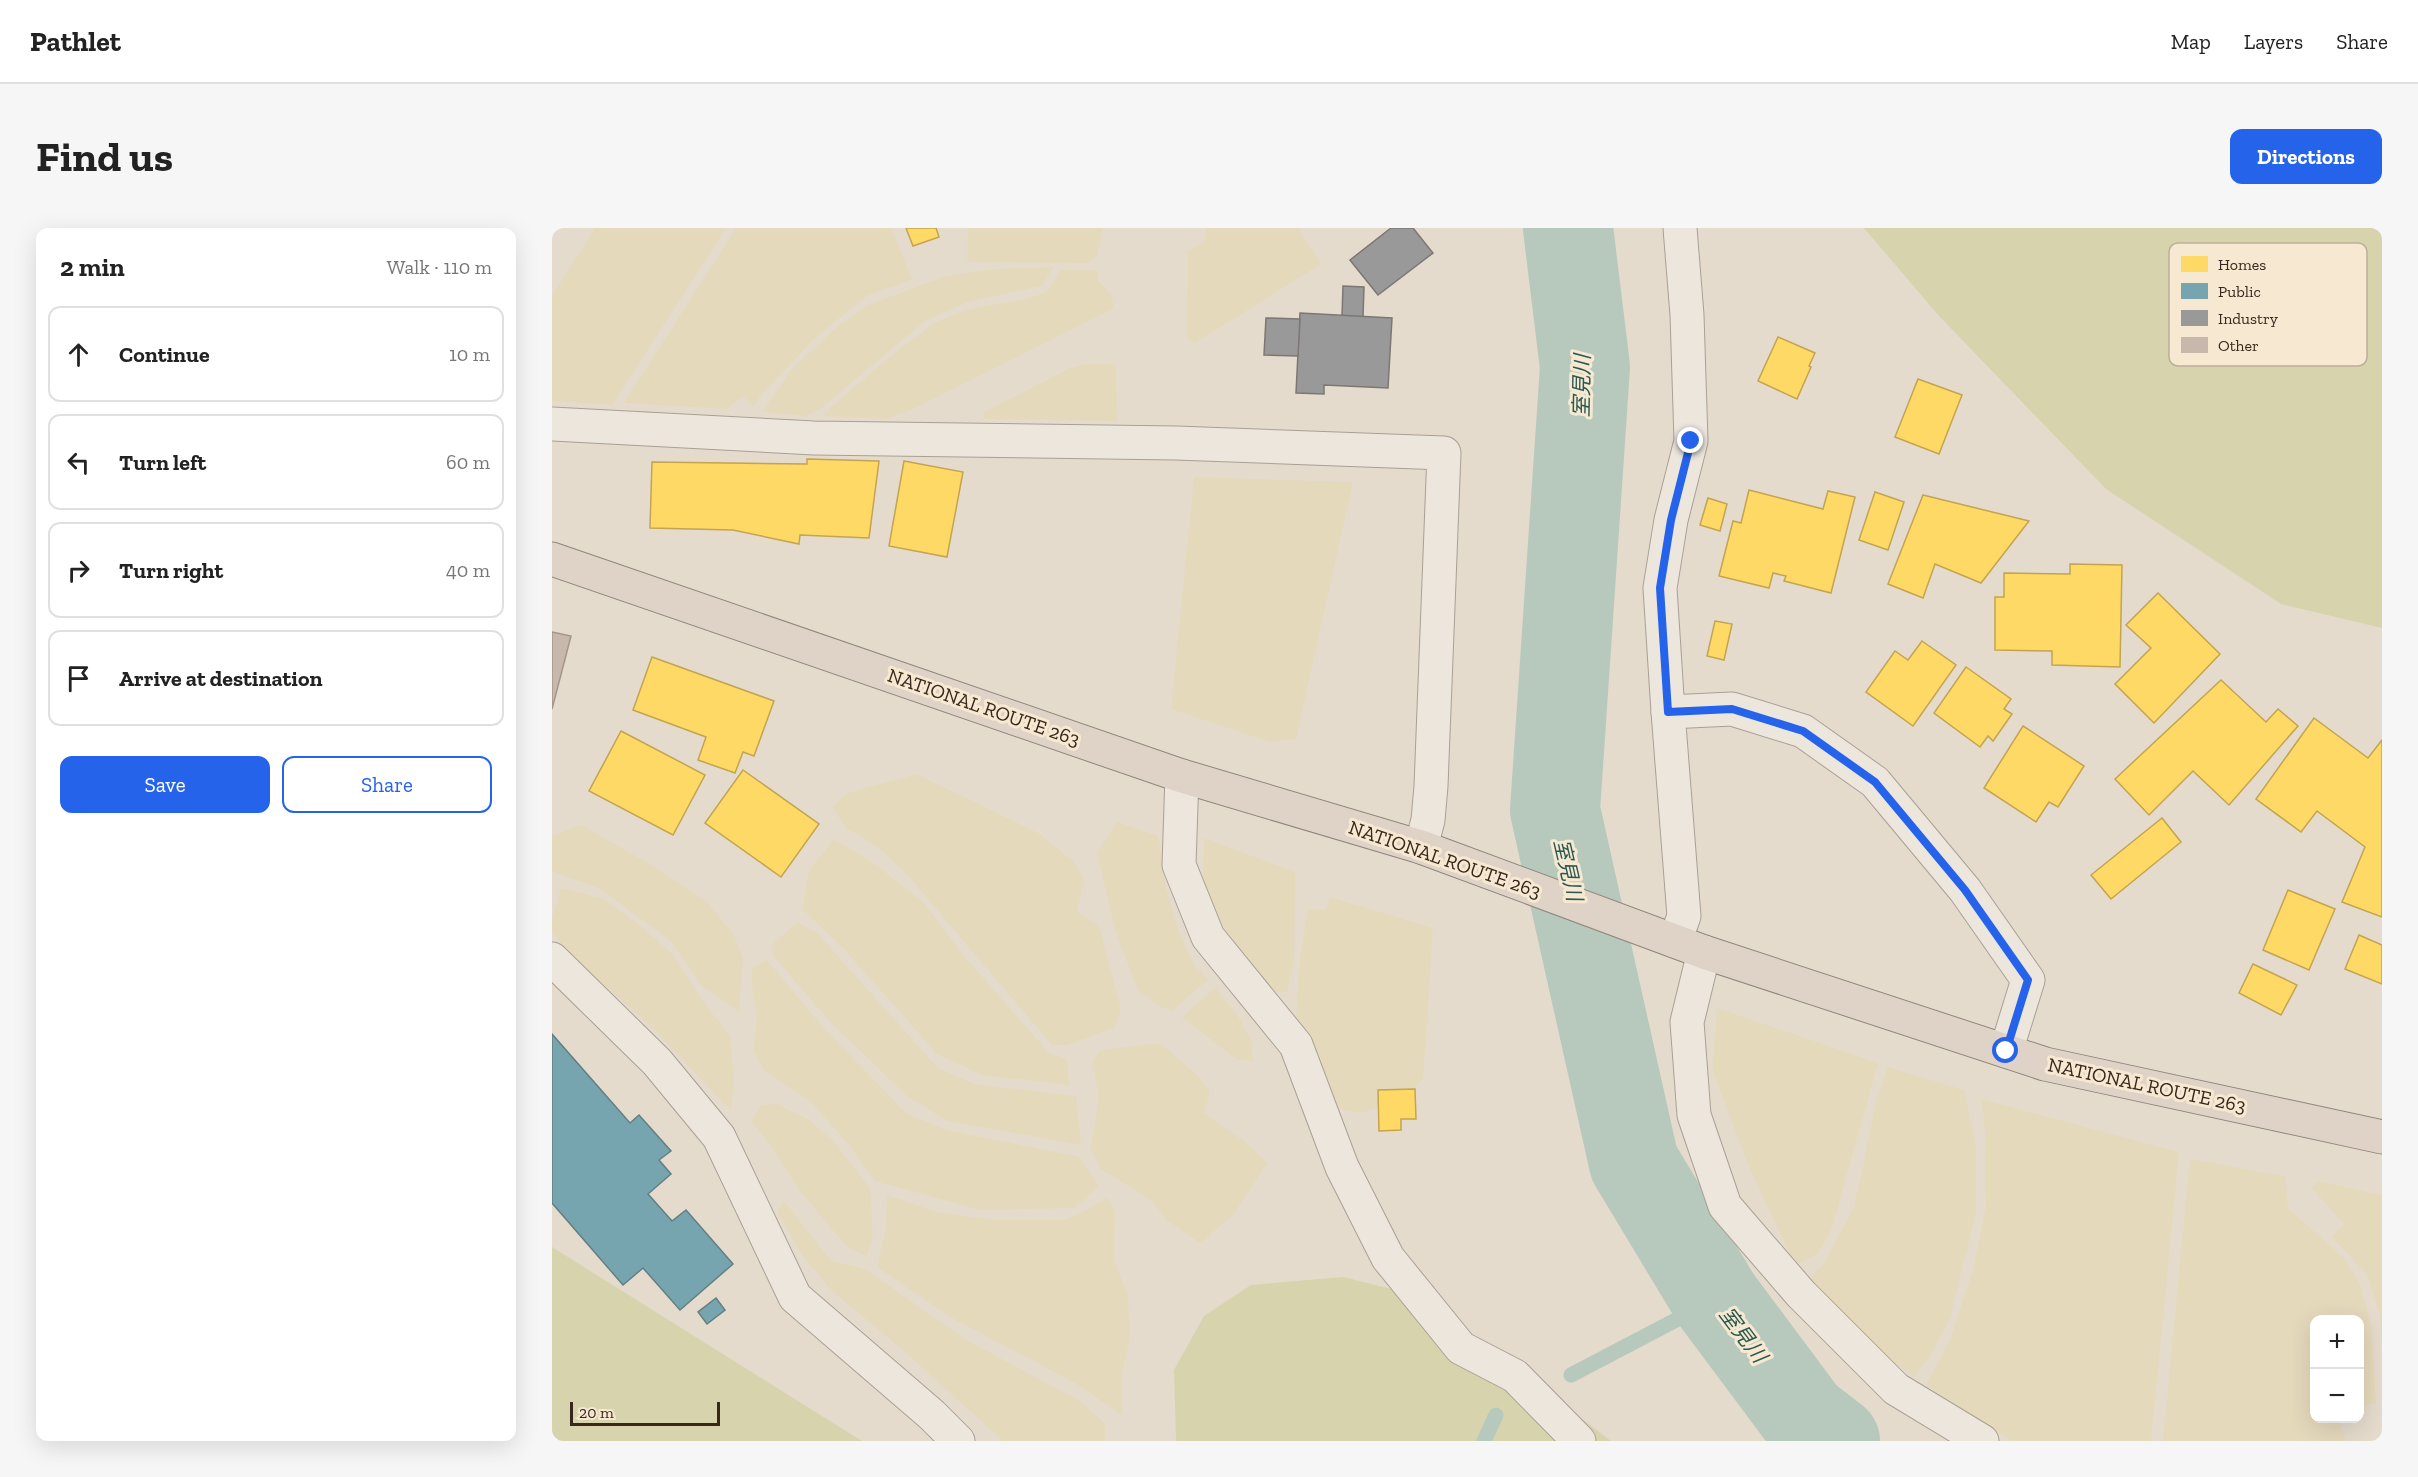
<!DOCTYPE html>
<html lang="en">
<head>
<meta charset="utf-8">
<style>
	body { margin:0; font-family:"Zilla Slab","Noto Sans JP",serif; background:#f6f6f6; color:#222 }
	.controls { position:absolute; right:18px; bottom:18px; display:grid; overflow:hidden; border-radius:12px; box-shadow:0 6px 24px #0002 }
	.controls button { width:54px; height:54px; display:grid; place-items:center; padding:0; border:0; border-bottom:2px solid #e0e0e0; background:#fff; color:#222; font:30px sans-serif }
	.scale { position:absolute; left:18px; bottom:15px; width:150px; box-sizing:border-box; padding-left:6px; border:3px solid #38271d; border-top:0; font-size:16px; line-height:21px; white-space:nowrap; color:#38271d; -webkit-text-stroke:4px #f6e8d1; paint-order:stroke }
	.stop { position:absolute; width:18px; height:18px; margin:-14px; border:4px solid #2563eb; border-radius:50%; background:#fff }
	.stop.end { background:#2563eb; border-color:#fff; box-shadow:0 2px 6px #0008 }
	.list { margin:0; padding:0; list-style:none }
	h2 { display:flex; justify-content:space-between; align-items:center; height:78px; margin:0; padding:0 24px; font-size:26px }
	h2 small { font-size:20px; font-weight:400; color:#767676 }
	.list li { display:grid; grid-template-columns:39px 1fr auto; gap:18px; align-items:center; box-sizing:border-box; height:96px; margin:0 12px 12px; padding:0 12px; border:2px solid #e0e0e0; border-radius:12px }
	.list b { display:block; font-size:22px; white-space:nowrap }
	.list em { font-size:20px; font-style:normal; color:#767676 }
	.actions { display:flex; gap:12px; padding:18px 24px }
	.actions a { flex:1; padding:14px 0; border:2px solid #2563eb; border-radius:12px; text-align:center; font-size:21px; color:#2563eb }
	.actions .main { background:#2563eb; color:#fff }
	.icon { flex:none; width:33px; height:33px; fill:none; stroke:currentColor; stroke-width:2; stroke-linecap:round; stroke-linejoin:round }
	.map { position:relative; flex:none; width:1830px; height:1213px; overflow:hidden; border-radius:12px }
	header { display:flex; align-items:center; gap:36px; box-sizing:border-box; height:84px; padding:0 30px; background:#fff; border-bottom:2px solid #e0e0e0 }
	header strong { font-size:28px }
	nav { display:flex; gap:33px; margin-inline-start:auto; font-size:21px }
	.intro { display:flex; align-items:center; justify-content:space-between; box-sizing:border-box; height:144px; padding:0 36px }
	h1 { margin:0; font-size:42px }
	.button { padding:15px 27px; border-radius:12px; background:#2563eb; color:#fff; font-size:21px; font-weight:700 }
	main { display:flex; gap:36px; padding:0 36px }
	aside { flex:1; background:#fff; border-radius:12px; box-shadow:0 6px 24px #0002 }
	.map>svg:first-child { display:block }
	.farmland { fill:#e5d9bc }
	.green { fill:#d7d4ad }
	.homes { fill:#ffd966; stroke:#c3a450; stroke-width:1.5 }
	.public { fill:#76a5af; stroke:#637f83; stroke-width:1.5 }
	.industry { fill:#999; stroke:#7c7774; stroke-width:1.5 }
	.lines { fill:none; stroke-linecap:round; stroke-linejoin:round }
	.stream { stroke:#b7c9bd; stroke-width:15 }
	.river { stroke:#b7c9bd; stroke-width:90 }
	.building { fill:#c8b8ac; stroke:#a4968b; stroke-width:1.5 }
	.minor-casing { stroke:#a9a095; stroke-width:35 }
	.trunk-casing { stroke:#8f867c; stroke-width:35 }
	.minor { stroke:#ece6dd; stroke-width:33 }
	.trunk { stroke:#ded3c6; stroke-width:33 }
	.route { stroke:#2563eb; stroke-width:8 }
	.labels { text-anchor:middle; stroke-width:6; stroke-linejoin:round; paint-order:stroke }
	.street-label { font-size:20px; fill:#38271d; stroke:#f6e8d1 }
	.water-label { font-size:21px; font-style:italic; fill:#2b5951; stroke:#f6e8d1 }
	.key { fill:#f6e8d1; stroke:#bdae9b; stroke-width:1.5 }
	.key-label { font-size:16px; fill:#38271d }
</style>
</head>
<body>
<header>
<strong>Pathlet</strong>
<nav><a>Map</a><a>Layers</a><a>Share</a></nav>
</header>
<div class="intro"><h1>Find us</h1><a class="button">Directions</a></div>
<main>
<aside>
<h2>2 min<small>Walk · 110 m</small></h2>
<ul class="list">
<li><svg class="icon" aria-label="ahead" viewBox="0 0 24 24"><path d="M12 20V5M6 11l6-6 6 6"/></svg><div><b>Continue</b></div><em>10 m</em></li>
<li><svg class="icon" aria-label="left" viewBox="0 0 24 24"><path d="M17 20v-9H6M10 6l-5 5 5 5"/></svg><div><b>Turn left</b></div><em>60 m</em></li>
<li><svg class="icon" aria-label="right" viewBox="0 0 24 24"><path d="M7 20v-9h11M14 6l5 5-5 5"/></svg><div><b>Turn right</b></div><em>40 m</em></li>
<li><svg class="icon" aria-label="arrive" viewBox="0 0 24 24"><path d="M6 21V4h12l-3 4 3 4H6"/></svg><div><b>Arrive at destination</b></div></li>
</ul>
<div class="actions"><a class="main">Save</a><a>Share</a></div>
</aside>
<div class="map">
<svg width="1830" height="1213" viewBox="0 0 1830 1213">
	<rect width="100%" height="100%" fill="#e4dbcc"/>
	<g class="farmland">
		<polygon points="43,0 174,0 60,177 0,173 0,68"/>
		<polygon points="184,0 339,0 360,51 315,68 264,109 209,167 201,179 191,168 175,181 72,175"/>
		<polygon points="416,0 551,0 545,27 536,35 415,34"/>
		<polygon points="655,0 746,0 769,36 643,115 635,110 636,23 652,14"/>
		<polygon points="502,39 490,58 415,74 373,93 268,181 254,188 210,184 240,141 284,100 316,77 394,48 443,41"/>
		<polygon points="509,42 545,42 546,53 559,66 562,80 357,183 345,186 338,191 272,188 277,181 340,127 382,95 413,82 474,71 495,64"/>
		<polygon points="534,136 564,136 565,193 432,191 432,184 518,140"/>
		<polygon points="642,249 801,254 744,511 718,514 619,481"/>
		<polygon points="365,546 488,606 522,634 532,651 525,684 547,698 569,781 563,799 516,817 500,817 357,649 327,620 294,600 280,579 295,565"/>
		<polygon points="565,594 606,608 615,664 626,701 642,738 656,751 620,783 607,778 586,762 564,705 545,625"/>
		<polygon points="29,597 103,639 155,674 182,707 191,730 187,783 150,758 118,712 48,661 0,643 0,608"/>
		<polygon points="652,610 743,644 742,731 735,764 722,764 682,717 660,678 651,654"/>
		<polygon points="282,611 323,636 371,674 413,729 497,825 515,831 517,857 430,847 385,826 292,721 250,681 257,643"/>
		<polygon points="9,660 50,670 90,699 121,727 152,775 178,808 182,851 179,883 103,802 22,730 0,704 0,693"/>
		<polygon points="778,669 881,700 871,851 849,872 808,885 778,879 768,827 744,794 748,730 756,682 774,681"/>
		<polygon points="246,694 265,705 386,840 422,856 524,868 529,917 395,893 355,868 278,794 221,727 221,715"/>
		<polygon points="215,732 270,798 354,885 391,901 527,929 547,958 522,980 428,982 323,953 297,917 259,874 211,842 202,821 205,785 200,757 200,740"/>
		<polygon points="663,760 686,788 699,813 701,833 685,832 630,789"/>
		<polygon points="1165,780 1326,835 1280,1000 1266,1026 1243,1037 1196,937 1161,843"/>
		<polygon points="608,815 645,847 658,864 652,885 695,915 715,935 681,987 648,1015 615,992 599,972 549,941 539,920 547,868 540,834 549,822"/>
		<polygon points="1336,839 1412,862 1424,919 1424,984 1398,1090 1377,1130 1362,1149 1325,1122 1257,1051 1273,1034 1302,979 1325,872"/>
		<polygon points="1429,871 1627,924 1599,1213 1461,1213 1421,1191 1374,1157 1398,1112 1421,1042 1434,978 1433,902"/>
		<polygon points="225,876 256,891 281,913 318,960 321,1006 315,1029 294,1018 248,963 216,914 199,893 209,877"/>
		<polygon points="1638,931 1733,948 1736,980 1792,1030 1808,1056 1820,1100 1824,1175 1808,1179 1808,1092 1762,1092 1762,1190 1786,1191 1794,1213 1611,1213"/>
		<polygon points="1765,953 1830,967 1830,1121 1828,1088 1815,1046 1780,1009 1792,996 1760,960"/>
		<polygon points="335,967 385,984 442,992 513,992 535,982 555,970 563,983 562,1031 576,1068 578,1109 570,1147 570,1187 523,1155 400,1090 325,1039 334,1001"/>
		<polygon points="232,973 279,1033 313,1041 416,1113 528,1173 553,1195 553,1213 451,1213 353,1124 281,1064 249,1026 225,983"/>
	</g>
	<g class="green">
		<polygon points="1312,0 1830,0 1830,400 1729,376 1554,261 1387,88"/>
		<polygon points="0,1019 310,1213 0,1213"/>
		<polygon points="791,1049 872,1069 1059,1213 624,1213 622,1142 652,1088 699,1057"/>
	</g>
	<g class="homes">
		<polygon points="354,0 384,0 387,9 361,18"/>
		<polygon points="1226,109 1263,125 1257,138 1259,139 1245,171 1206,153"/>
		<polygon points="1366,151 1410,167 1387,226 1343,209"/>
		<polygon points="255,231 327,233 317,310 248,307 247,316 181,302 98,300 100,234 255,236"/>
		<polygon points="352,233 411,244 395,329 337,318"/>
		<polygon points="1197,262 1271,281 1276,263 1303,269 1279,365 1232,353 1234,348 1221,345 1217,360 1167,348 1181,293 1189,295"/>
		<polygon points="1323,264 1352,274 1336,322 1307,312"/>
		<polygon points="1371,267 1477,293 1429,355 1383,336 1371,370 1336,356"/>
		<polygon points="1156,270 1175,276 1168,303 1148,297"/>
		<polygon points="1518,336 1570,337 1568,439 1500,437 1500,423 1443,422 1443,369 1452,369 1452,345 1518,346"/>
		<polygon points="1606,365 1668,426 1602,495 1563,456 1599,420 1574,397"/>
		<polygon points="1163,393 1180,396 1172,432 1155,428"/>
		<polygon points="1370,413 1404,437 1361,498 1314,464 1343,423 1356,432"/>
		<polygon points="100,429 222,473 202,528 191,524 183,545 146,532 154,509 81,482"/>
		<polygon points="1414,439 1459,471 1452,481 1460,486 1441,513 1436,508 1428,519 1382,485"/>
		<polygon points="1669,452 1714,494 1726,481 1746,498 1677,577 1641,543 1597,587 1563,551"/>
		<polygon points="1762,490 1816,530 1830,512 1830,689 1790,674 1813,619 1765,583 1749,604 1704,571"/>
		<polygon points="1471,498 1532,538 1506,579 1497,574 1484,594 1432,560"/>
		<polygon points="69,503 153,547 121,607 37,563"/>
		<polygon points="191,542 267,596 229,649 153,595"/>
		<polygon points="1610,590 1629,614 1559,671 1539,647"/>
		<polygon points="1736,662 1783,681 1757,742 1711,722"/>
		<polygon points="1807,707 1830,717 1830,756 1793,741"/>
		<polygon points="1701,736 1745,757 1729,787 1687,765"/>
		<polygon points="863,861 864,891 849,891 849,902 827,903 826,862"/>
	</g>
	<g class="public">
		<polygon points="0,806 78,895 87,887 119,923 107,932 119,946 96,966 120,993 134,982 181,1036 128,1082 91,1040 71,1057 0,975"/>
		<polygon points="164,1070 173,1082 155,1096 146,1084"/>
	</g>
	<g class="industry">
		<polygon points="839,0 861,0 881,25 826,67 798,32"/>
		<polygon points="791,58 812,59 811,89 790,88"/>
		<polygon points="748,85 840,90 836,160 772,157 772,166 744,165"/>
		<polygon points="714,90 748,91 746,128 712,127"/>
	</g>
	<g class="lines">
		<g class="stream">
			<polyline points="1019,1147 1164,1071"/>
			<polyline points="932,1213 944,1187"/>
		</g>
		<polyline class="river" points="1016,0 1033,139 1003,582 1082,935 1164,1071 1252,1189 1283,1213"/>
	</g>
	<polygon class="building" points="0,404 19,408 0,481"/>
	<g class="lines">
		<defs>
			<g id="minor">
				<polyline points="0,196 262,210 624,215 892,225 879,558 876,592 869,619"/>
				<polyline points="1116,484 1108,360 1119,292 1139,213 1135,87 1128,0"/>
				<polyline points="630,548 627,637 656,709 744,817 790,939 836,1030 909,1120 963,1148 1027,1213"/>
				<polyline points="1123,713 1132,688 1116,484 1180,481 1251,503 1323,554 1413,662 1476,752 1454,823"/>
				<polyline points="1152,724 1135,794 1142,887 1173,978 1249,1066 1344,1161 1430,1213"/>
				<polyline points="0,731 105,834 167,909 243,1069 380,1187 406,1213"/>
			</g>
			<polyline id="trunk" points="0,331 630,548 869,619 1152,724 1493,836 1830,909"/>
		</defs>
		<use href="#minor" class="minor-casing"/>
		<use href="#trunk" class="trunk-casing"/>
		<use href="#minor" class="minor"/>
		<use href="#trunk" class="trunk"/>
	</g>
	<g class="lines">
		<polyline class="route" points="1139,213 1119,292 1108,360 1116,484 1180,481 1251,503 1323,554 1413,662 1476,752 1454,823"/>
	</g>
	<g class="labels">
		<g class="street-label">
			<text transform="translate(432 479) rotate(19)" y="7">NATIONAL ROUTE 263</text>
			<text transform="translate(893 631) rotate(19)" y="7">NATIONAL ROUTE 263</text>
			<text transform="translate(1595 857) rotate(12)" y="7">NATIONAL ROUTE 263</text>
		</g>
		<g class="water-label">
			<text transform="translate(1030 158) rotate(-89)" y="7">室見川</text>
			<text transform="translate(1016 642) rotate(77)" y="7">室見川</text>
			<text transform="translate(1191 1107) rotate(53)" y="7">室見川</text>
		</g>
	</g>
	<rect x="1617" y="15" width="198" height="123" rx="9" class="key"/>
	<rect x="1629" y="28" width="27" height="16" fill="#ffd966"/>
	<rect x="1629" y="55" width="27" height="16" fill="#76a5af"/>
	<rect x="1629" y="82" width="27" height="16" fill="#999"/>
	<rect x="1629" y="109" width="27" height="16" fill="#c8b8ac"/>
	<g class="key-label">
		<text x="1666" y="42">Homes</text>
		<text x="1666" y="69">Public</text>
		<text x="1666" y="96">Industry</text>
		<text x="1666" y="123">Other</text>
	</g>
</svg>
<div class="controls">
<button>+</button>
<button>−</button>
</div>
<div class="scale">20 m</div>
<div class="stop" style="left:1454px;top:823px"></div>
<div class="stop end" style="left:1139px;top:213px"></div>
</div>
</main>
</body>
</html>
